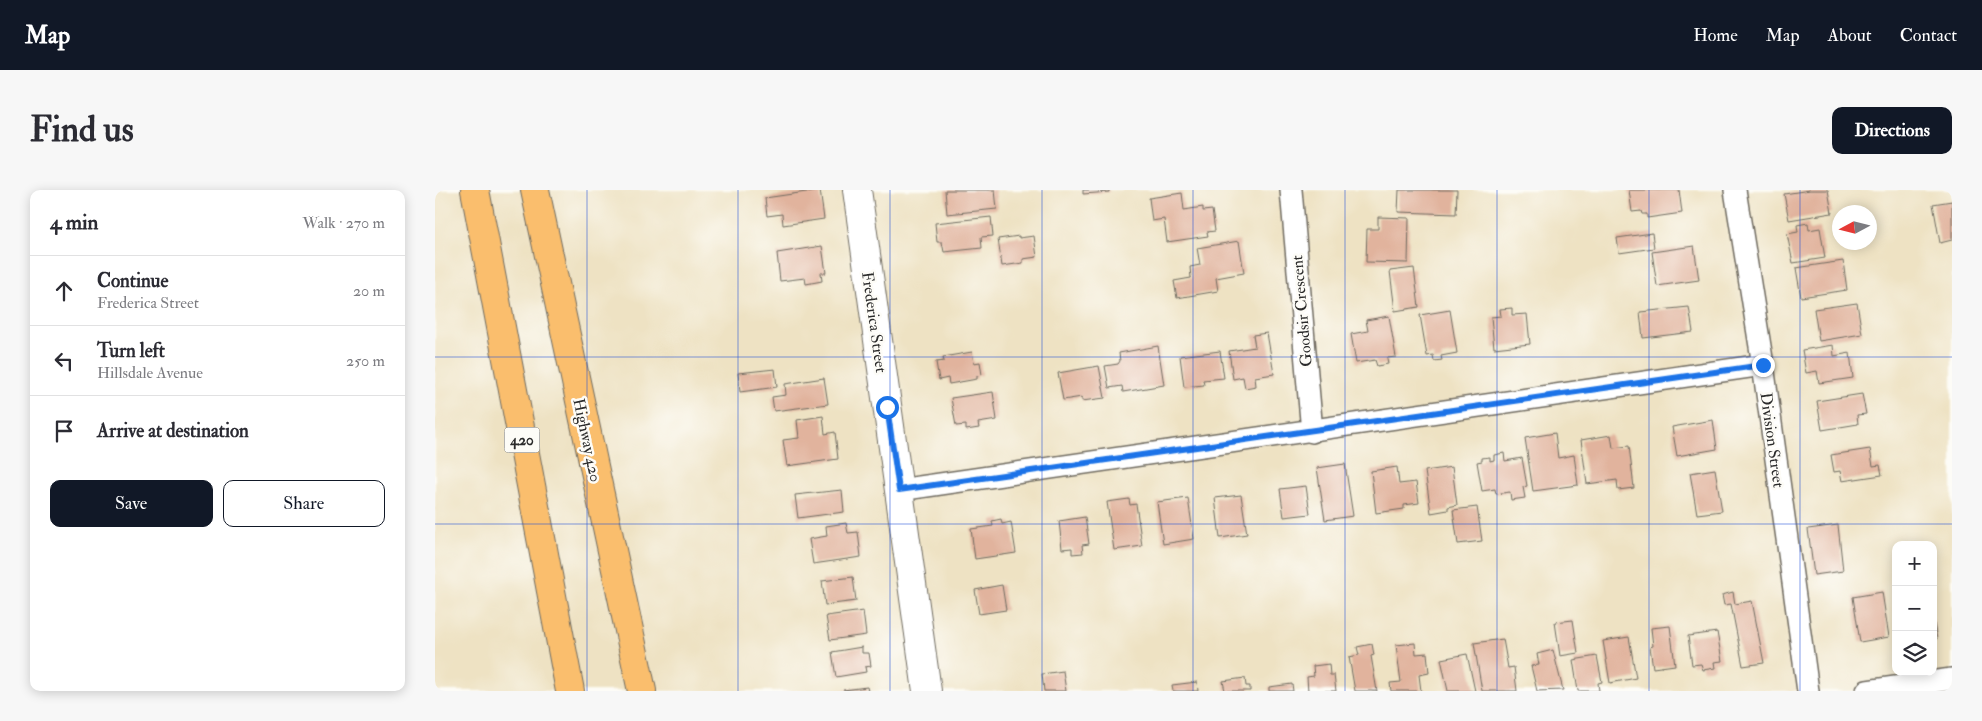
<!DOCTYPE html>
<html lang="en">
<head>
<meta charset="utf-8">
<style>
	body { margin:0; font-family:"IM FELL Double Pica",serif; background:#f7f7f7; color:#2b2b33 }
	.controls { position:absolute; right:15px; bottom:15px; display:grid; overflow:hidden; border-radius:10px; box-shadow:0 2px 12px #0003 }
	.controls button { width:45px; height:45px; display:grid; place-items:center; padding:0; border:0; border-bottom:1px solid #e1e1e2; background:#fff; color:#2b2b33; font:25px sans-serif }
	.compass { position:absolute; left:1397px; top:15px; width:45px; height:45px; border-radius:50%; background:#fff; box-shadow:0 2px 12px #0003; rotate:263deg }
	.stop { position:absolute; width:15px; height:15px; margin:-11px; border:4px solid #1a73e8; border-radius:50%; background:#fff }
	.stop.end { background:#1a73e8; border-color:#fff; box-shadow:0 1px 5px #0008 }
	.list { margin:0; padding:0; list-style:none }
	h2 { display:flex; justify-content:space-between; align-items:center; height:65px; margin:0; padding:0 20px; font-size:21px }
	h2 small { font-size:16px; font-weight:400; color:#7c7c81 }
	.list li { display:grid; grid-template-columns:32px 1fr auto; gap:15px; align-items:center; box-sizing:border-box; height:70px; padding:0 20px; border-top:1px solid #e1e1e2 }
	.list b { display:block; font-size:19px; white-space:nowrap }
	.list p { margin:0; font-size:16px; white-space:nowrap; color:#7c7c81 }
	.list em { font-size:16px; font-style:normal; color:#7c7c81 }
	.actions { display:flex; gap:10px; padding:15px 20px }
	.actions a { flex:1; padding:11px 0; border:1px solid #111827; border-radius:10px; text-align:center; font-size:18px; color:#111827 }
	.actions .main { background:#111827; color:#fff }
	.icon { flex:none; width:28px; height:28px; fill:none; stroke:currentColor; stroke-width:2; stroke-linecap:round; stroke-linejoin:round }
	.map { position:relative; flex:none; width:1517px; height:501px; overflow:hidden; border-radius:10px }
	header { display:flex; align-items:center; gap:30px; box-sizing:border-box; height:70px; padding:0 25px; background:#111827; color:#fff }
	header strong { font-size:24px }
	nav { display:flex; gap:28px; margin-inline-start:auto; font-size:18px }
	.intro { display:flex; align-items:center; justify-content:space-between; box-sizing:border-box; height:120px; padding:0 30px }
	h1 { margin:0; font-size:35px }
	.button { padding:12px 22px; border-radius:10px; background:#111827; color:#fff; font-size:18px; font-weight:700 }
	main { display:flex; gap:30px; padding:0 30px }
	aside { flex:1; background:#fff; border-radius:10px; box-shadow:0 2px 12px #0003 }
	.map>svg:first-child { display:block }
	.building { fill:#e1b39d }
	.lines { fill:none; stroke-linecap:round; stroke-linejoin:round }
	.minor-casing { stroke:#6f6b60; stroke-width:24 }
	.tertiary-casing { stroke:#6f6b60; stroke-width:30 }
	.motorway-casing { stroke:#6f6b60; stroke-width:30 }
	.minor { stroke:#fff; stroke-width:21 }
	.tertiary { stroke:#fff; stroke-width:28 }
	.motorway { stroke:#fabe6d; stroke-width:28 }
	.route { stroke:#1a73e8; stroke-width:6 }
	.grid { fill:none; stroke:#1d4ed8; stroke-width:1; stroke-opacity:0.55 }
	.labels { text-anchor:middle; stroke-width:5; stroke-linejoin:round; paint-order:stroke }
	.shield { fill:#fdfcf7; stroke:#6a6a68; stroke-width:1 }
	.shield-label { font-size:15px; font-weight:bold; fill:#2b2b2b }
	.street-label { font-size:16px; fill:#2b2b2b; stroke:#fdfcf7 }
</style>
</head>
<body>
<header>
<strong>Map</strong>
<nav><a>Home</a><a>Map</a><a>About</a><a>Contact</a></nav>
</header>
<div class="intro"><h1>Find us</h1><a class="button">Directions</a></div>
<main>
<aside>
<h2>4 min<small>Walk · 270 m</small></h2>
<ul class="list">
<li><svg class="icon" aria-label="ahead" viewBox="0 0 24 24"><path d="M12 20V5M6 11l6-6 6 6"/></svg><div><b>Continue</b><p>Frederica Street</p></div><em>20 m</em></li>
<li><svg class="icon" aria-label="left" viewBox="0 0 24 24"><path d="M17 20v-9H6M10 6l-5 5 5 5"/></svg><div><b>Turn left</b><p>Hillsdale Avenue</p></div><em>250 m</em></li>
<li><svg class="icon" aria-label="arrive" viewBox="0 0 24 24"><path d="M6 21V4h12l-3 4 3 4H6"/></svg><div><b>Arrive at destination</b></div></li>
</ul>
<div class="actions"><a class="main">Save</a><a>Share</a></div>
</aside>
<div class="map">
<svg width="1517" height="501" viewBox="0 0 1517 501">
	<rect width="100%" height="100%" fill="#fdfcf7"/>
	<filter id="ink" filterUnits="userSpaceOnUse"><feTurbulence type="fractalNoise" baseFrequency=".02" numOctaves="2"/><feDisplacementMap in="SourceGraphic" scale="10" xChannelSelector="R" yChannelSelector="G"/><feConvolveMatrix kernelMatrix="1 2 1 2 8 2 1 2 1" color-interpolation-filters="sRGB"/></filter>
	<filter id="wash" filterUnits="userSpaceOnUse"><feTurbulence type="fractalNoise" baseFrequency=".0096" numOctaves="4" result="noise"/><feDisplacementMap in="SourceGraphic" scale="20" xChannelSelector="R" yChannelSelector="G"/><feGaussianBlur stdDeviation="1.12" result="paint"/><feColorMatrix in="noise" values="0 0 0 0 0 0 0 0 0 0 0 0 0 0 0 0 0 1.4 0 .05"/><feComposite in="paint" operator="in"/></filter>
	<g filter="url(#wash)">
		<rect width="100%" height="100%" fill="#eee2c3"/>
		<g id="blocks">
			<g class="building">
				<polygon points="385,0 389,29 348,35 347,24 332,26 330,8"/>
				<polygon points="510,0 560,0 562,19 512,24"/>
				<polygon points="648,0 674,0 674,2 648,4"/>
				<polygon points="964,0 1022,0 1021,24 963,22"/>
				<polygon points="1194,0 1244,0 1247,23 1212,28 1212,24 1207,24 1206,21 1197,22"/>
				<polygon points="1375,0 1393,0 1397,23 1354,30 1349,4"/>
				<polygon points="747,3 749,20 768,17 768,21 777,20 780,41 772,42 773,46 732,52 729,29 717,31 714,8"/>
				<polygon points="1517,11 1517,50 1505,53 1498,14"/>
				<polygon points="556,27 558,46 546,47 547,58 509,62 507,52 502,52 500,33"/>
				<polygon points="943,27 974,28 973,73 931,72 932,39 943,39"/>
				<polygon points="1373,33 1374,40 1385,38 1390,68 1358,73 1352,44 1363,42 1362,35"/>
				<polygon points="1217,43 1219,58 1184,63 1182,48"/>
				<polygon points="584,46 584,48 599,46 602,67 588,69 588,73 567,76 563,49"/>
				<polygon points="804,51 809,83 781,88 783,101 742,108 739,91 756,88 755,77 765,75 762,58"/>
				<polygon points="387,56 391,83 386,83 387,91 371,94 370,88 345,91 342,63"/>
				<polygon points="1259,56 1264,90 1222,96 1217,62"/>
				<polygon points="1408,71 1412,100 1366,107 1361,78"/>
				<polygon points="979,78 984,117 960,121 955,81"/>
				<polygon points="1422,113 1427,144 1384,151 1379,119"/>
				<polygon points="1254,117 1258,142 1208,148 1205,122"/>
				<polygon points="1077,118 1077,125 1092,124 1095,154 1059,158 1056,127 1066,126 1065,119"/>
				<polygon points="1015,120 1022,163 1006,166 1007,170 999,171 998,165 992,166 985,125"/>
				<polygon points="954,126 961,167 952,168 953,174 942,176 940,170 921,173 916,144 933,141 931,130"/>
				<polygon points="832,143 839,184 820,187 821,196 810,198 808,187 798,189 794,161 820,157 818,145"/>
				<polygon points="1398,155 1399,166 1415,163 1418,188 1384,193 1382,181 1371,183 1367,160"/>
				<polygon points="723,156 729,195 688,202 687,196 674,198 670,176 683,174 685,171 684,163"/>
				<polygon points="785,161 789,188 768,190 769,195 749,197 745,166"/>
				<polygon points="537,162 539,173 545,172 547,185 542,186 542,189 514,194 513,188 504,190 501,172 509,171 508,167"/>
				<polygon points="664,176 670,208 647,211 647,207 628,210 623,183"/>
				<polygon points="340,179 342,197 305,202 303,183"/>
				<polygon points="389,188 393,214 339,221 337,207 351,205 350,194"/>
				<polygon points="558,202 562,230 543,233 544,238 531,240 531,235 521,236 516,208"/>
				<polygon points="1427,204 1431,224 1422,225 1423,234 1387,240 1382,211"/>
				<polygon points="388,226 390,244 400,242 403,269 352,276 348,250 364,248 362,230"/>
				<polygon points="1278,230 1282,259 1242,266 1237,237"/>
				<polygon points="1120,243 1123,268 1139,265 1143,295 1098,301 1090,248"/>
				<polygon points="1176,245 1178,258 1194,256 1199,298 1183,300 1182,290 1152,294 1146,250"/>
				<polygon points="1435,259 1438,276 1445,275 1447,285 1407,291 1405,281 1399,282 1396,265"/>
				<polygon points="1069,263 1070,271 1087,268 1092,296 1088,297 1090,308 1076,310 1075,302 1061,304 1060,299 1047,301 1042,272 1047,271 1047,268 1055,267 1055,271 1059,270 1059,265"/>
				<polygon points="910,274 918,326 890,330 882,278"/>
				<polygon points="962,277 964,294 981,292 984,313 969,315 969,319 941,323 936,281"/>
				<polygon points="1017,277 1022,315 1013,317 1013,320 996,323 990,281"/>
				<polygon points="1280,279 1287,321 1262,324 1255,283"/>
				<polygon points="871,296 875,324 849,327 845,299"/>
				<polygon points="407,300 409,322 363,328 360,305"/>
				<polygon points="806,305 812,344 785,348 780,308"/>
				<polygon points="753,308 759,349 728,354 722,312"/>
				<polygon points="694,309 695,315 701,314 707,356 679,360 672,312"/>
				<polygon points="1042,317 1047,351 1023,354 1018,320"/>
				<polygon points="650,327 654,354 647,355 648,363 637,364 637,358 627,359 624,331"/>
				<polygon points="566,329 567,334 576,332 581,363 540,369 536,339 558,336 557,331"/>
				<polygon points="411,333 413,343 423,342 426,367 378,374 374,349 392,346 391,336"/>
				<polygon points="1403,335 1408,381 1379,385 1373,339"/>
				<polygon points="418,387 421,411 390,415 387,391"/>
				<polygon points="567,395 571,420 544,424 540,400"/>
				<polygon points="1298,402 1300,414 1317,411 1329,473 1308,476 1296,414 1289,415 1287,405"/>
				<polygon points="1447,402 1454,447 1425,452 1418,407"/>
				<polygon points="428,421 431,445 395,450 391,426"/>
				<polygon points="1498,428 1502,449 1498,449"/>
				<polygon points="1138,430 1143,463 1125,466 1120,432"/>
				<polygon points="1235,436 1240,475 1218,478 1215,457 1218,456 1216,438"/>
				<polygon points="1282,442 1287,471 1279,472 1280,478 1268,480 1266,474 1257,475 1253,446"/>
				<polygon points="1194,447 1201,488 1175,493 1168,451"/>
				<polygon points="1068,449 1073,478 1079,477 1082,501 1047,501 1039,453"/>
				<polygon points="980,453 981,464 992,463 994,483 984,485 986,501 956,501 955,493 966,492 961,455"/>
				<polygon points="937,454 939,465 936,466 942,501 920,501 914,467 924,465 922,457"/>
				<polygon points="427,457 427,463 434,463 436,476 430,477 431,482 401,487 397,462"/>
				<polygon points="1118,460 1128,500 1102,501 1096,476 1104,475 1102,464"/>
				<polygon points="1032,464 1040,501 1013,501 1006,469"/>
				<polygon points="1162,466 1167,492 1163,493 1164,501 1143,501 1138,470"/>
				<polygon points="894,474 895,485 899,485 901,501 873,501 872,487 879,486 878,476"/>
				<polygon points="628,481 631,501 609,501 607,484"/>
				<polygon points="810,488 811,496 815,496 815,501 790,501 788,491"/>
				<polygon points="762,492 763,501 738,501 737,495"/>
				<polygon points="857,494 858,501 834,501 834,497"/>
				<polygon points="432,497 433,501 409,501 408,500"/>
			</g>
		</g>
	</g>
	<g filter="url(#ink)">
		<use href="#blocks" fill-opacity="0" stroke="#6f6b60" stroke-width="1"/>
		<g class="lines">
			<defs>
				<g id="minor">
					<polyline points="856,0 877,242"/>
					<polyline points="1300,0 1328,175 1373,501"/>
					<polyline points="464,300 1328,175"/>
					<polyline points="1432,501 1517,489"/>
				</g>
				<polyline id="tertiary" points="422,0 492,501"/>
				<g id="motorway">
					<polyline points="40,0 135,501"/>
					<polyline points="100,0 207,501"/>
				</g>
			</defs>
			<use href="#minor" class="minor-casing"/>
			<use href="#tertiary" class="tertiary-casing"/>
			<use href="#motorway" class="motorway-casing"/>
			<use href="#minor" class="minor"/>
			<use href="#tertiary" class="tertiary"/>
			<use href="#motorway" class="motorway"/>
		</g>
	</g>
	<g class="lines" filter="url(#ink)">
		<polyline class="route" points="452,217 464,300 1328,175"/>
	</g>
	<path class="grid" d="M 152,0 L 152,501M 303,0 L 303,501M 455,0 L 455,501M 607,0 L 607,501M 758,0 L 758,501M 910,0 L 910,501M 1062,0 L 1062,501M 1214,0 L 1214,501M 1365,0 L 1365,501M 0,167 L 1517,167M 0,334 L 1517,334"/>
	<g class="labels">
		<rect class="shield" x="69.5" y="237.5" width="35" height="25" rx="4"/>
		<g class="shield-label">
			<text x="87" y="255">420</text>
		</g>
		<g class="street-label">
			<text transform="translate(866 121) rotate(-95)" y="6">Goodsir Crescent</text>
			<text transform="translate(440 132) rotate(82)" y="6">Frederica Street</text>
			<text transform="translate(153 250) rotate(78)" y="6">Highway 420</text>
			<text transform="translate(1338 250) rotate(82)" y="6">Division Street</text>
		</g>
	</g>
</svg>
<div class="controls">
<button>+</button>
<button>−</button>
<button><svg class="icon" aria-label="layers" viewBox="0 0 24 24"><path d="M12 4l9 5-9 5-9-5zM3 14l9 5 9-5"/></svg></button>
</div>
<svg class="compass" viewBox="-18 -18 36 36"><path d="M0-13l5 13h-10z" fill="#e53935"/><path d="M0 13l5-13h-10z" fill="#7c7c81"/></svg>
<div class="stop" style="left:452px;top:217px"></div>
<div class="stop end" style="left:1328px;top:175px"></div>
</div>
</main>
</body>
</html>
